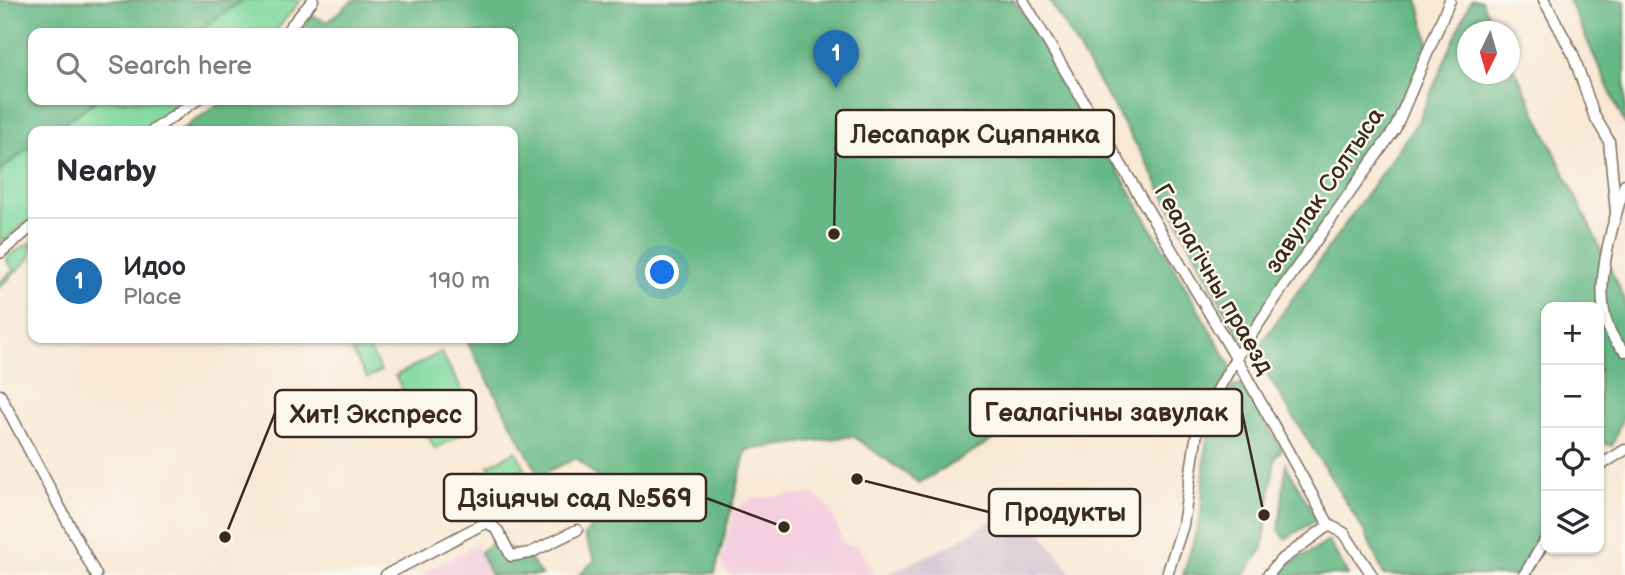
<!DOCTYPE html>
<html lang="en">
<head>
<meta charset="utf-8">
<style>
	body { margin:0; font-family:"Balsamiq Sans",sans-serif; background:#f7f7f7; color:#2b2b33 }
	.controls { position:absolute; right:21px; bottom:21px; display:grid; overflow:hidden; border-radius:14px; box-shadow:0 2px 5px #0004 }
	.controls button { width:63px; height:63px; display:grid; place-items:center; padding:0; border:0; border-bottom:2px solid #e1e1e2; background:#fff; color:#2b2b33; font:35px sans-serif }
	.compass { position:absolute; left:1457px; top:21px; width:63px; height:63px; border-radius:50%; background:#fff; box-shadow:0 2px 5px #0004; rotate:185deg }
	.you { position:absolute; left:663px; top:273px; width:24px; height:24px; margin:-18px; border:5px solid #fff; border-radius:50%; background:#1a73e8; box-shadow:0 0 0 10px #1a73e833 }
	.badge { display:grid; place-items:center; width:46px; height:46px; border-radius:50%; background:#1f6fb2; color:#fff; font-size:23px; font-weight:700 }
	.pin { position:absolute; translate:-50% -58px; filter:drop-shadow(0 2px 4px #0008) }
	.pin::after { content:''; position:absolute; top:37px; width:24px; height:21px; background:inherit; clip-path:polygon(0 0,100% 0,50% 100%) }
	.list { margin:0; padding:0; list-style:none }
	h2 { display:flex; justify-content:space-between; align-items:center; height:91px; margin:0; padding:0 28px; font-size:30px }
	h2 small { font-size:23px; font-weight:400; color:#7c7c81 }
	.list li { display:grid; grid-template-columns:46px 1fr auto; gap:21px; align-items:center; box-sizing:border-box; height:126px; padding:0 28px; border-top:2px solid #e1e1e2 }
	.list b { display:block; font-size:26px; white-space:nowrap }
	.list p { margin:0; font-size:23px; white-space:nowrap; color:#7c7c81 }
	.list em { font-size:23px; font-style:normal; color:#7c7c81 }
	.icon { flex:none; width:38px; height:38px; fill:none; stroke:currentColor; stroke-width:2; stroke-linecap:round; stroke-linejoin:round }
	.map { position:relative; flex:none; width:1625px; height:575px; overflow:hidden }
	.search { position:absolute; background:#fff; box-shadow:0 2px 5px #0004; left:28px; top:28px; width:490px; height:77px; display:flex; align-items:center; gap:18px; box-sizing:border-box; padding:0 24px; border-radius:14px; color:#7c7c81; font-size:26px }
	.panel { position:absolute; background:#fff; box-shadow:0 2px 5px #0004; left:28px; top:126px; width:490px; height:217px; border-radius:14px }
	.map>svg:first-child { display:block }
	.built { fill:#f3cfdf }
	.industrial { fill:#cfbdce }
	.green { fill:#7ed89e; stroke:#5c815e; stroke-width:2 }
	.forest { fill:#66b885; stroke:#507152; stroke-width:2 }
	.lines { fill:none; stroke-linecap:round; stroke-linejoin:round }
	.minor-casing { stroke:#7d6c5e; stroke-width:13 }
	.minor { stroke:#fff; stroke-width:10 }
	.labels { text-anchor:middle; stroke-width:5; stroke-linejoin:round; paint-order:stroke }
	.street-label { font-size:24px; fill:#3b2a1e; stroke:#fbf7ec }
	.leader { fill:none; stroke:#3b2a1e; stroke-width:2.5 }
	.callout-dot { fill:#3b2a1e; stroke:#fbf7ec; stroke-width:2.5 }
	.callout { fill:#fbf7ec; stroke:#3b2a1e; stroke-width:2.5 }
	.callout-label { font-size:26px; text-anchor:middle; font-weight:bold; fill:#3b2a1e }
</style>
</head>
<body>
<div class="map">
<svg width="1625" height="575" viewBox="0 0 1625 575">
	<rect width="100%" height="100%" fill="#fbf7ec"/>
	<filter id="ink" filterUnits="userSpaceOnUse"><feTurbulence type="fractalNoise" baseFrequency=".0143" numOctaves="2"/><feDisplacementMap in="SourceGraphic" scale="14" xChannelSelector="R" yChannelSelector="G"/><feConvolveMatrix kernelMatrix="1 2 1 2 8 2 1 2 1" color-interpolation-filters="sRGB"/></filter>
	<filter id="wash" filterUnits="userSpaceOnUse"><feTurbulence type="fractalNoise" baseFrequency=".00686" numOctaves="4" result="noise"/><feDisplacementMap in="SourceGraphic" scale="28" xChannelSelector="R" yChannelSelector="G"/><feGaussianBlur stdDeviation="1.57" result="paint"/><feColorMatrix in="noise" values="0 0 0 0 0 0 0 0 0 0 0 0 0 0 0 0 0 1.4 0 .05"/><feComposite in="paint" operator="in"/></filter>
	<g filter="url(#wash)">
		<rect width="100%" height="100%" fill="#f8e8d4"/>
		<g class="built">
			<polygon points="814,494 830,508 844,545 858,546 874,575 730,575 721,563 735,509 754,498"/>
			<polygon points="476,544 491,575 421,575"/>
		</g>
		<polygon class="industrial" points="1020,504 1073,575 885,575 951,545"/>
		<g class="green">
			<polygon points="243,0 301,0 274,33 194,33"/>
			<polygon points="97,100 185,100 141,131 52,131"/>
			<polygon points="33,144 33,217 0,244 0,171"/>
			<polygon points="32,242 30,258 0,287 0,282 14,270 7,261 8,256"/>
			<polygon points="366,344 381,371 367,378 352,352"/>
			<polygon points="441,352 480,424 435,449 395,376"/>
			<polygon points="516,451 525,468 497,483 488,466"/>
			<polygon points="480,471 490,489 459,506 449,488"/>
		</g>
		<g class="forest">
			<polygon points="0,0 243,0 194,33 33,33 33,100 97,100 52,131 33,131 33,144 0,171"/>
			<polygon points="353,0 1014,0 1089,120 1232,368 1205,416 1200,433 1175,399 999,436 919,483 853,436 746,450 715,573 579,575 595,560 584,535 597,522 621,519 628,507 577,458 539,475 465,338 513,338 513,131 179,131 225,100 513,100 513,33 298,33 312,16 328,22"/>
			<polygon points="1049,0 1418,0 1431,52 1402,108 1242,343 1146,161"/>
			<polygon points="1471,0 1481,0 1496,31 1468,32 1468,74 1510,74 1510,59 1625,300 1625,411 1612,446 1599,441 1599,307 1546,307 1546,530 1527,575 1384,575 1365,533 1254,353 1419,120"/>
			<polygon points="1569,0 1625,0 1625,125"/>
			<polygon points="1233,385 1240,385 1282,449 1275,458 1263,548 1244,575 1183,575 1201,515 1206,442"/>
			<polygon points="1286,465 1317,520 1285,539 1279,530"/>
			<polygon points="495,541 530,559 541,575 491,575 480,552"/>
			<polygon points="1329,541 1348,575 1276,575 1279,570"/>
		</g>
	</g>
	<g filter="url(#ink)">
		<g class="lines">
			<defs>
				<g id="minor">
					<polyline points="1023,0 1236,358 1329,525 1344,533 1372,575"/>
					<polyline points="1544,0 1573,54 1594,115 1609,141 1616,212"/>
					<polyline points="285,33 313,0"/>
					<polyline points="152,131 197,100"/>
					<path d="M 1625,184 C 1611,231 1582,315 1625,351"/>
					<polyline points="0,253 33,226"/>
					<polyline points="0,395 96,575"/>
					<polyline points="1599,466 1625,450"/>
					<polyline points="386,575 481,525 489,523 498,531 511,556 530,553 577,530"/>
					<polyline points="1167,575 1183,525 1198,425 1236,358 1283,287 1395,129 1450,0"/>
					<polyline points="1268,575 1280,561 1329,525"/>
					<polyline points="1524,575 1546,539"/>
				</g>
			</defs>
			<use href="#minor" class="minor-casing"/>
			<use href="#minor" class="minor"/>
		</g>
	</g>
	<g class="labels">
		<g class="street-label">
			<text transform="translate(1324 190) rotate(-56)" y="8">завулак Солтыса</text>
			<text transform="translate(1214 279) rotate(60)" y="8">Геалагічны праезд</text>
		</g>
	</g>
	<path class="leader" d="M834 234L836 134M1264 515L1242 412M225 537L275 413M784 527L706 498M857 479L989 512"/>
	<g class="callout-dot">
		<circle cx="834" cy="234" r="7"/>
		<circle cx="1264" cy="515" r="7"/>
		<circle cx="225" cy="537" r="7"/>
		<circle cx="784" cy="527" r="7"/>
		<circle cx="857" cy="479" r="7"/>
	</g>
	<g class="callout">
		<rect x="836" y="110" width="278" height="47" rx="7"/>
		<rect x="970" y="389" width="272" height="47" rx="7"/>
		<rect x="275" y="390" width="201" height="47" rx="7"/>
		<rect x="444" y="474" width="262" height="47" rx="7"/>
		<rect x="989" y="489" width="151" height="47" rx="7"/>
	</g>
	<g class="callout-label">
		<text x="975" y="143">Лесапарк Сцяпянка</text>
		<text x="1106" y="421">Геалагічны завулак</text>
		<text x="376" y="423">Хит! Экспресс</text>
		<text x="575" y="507">Дзіцячы сад №569</text>
		<text x="1065" y="521">Продукты</text>
	</g>
</svg>
<div class="controls">
<button>+</button>
<button>−</button>
<button><svg class="icon" aria-label="locate" viewBox="0 0 24 24"><circle cx="12" cy="12" r="6"/><path d="M12 2v4M12 18v4M2 12h4M18 12h4"/></svg></button>
<button><svg class="icon" aria-label="layers" viewBox="0 0 24 24"><path d="M12 4l9 5-9 5-9-5zM3 14l9 5 9-5"/></svg></button>
</div>
<svg class="compass" viewBox="-18 -18 36 36"><path d="M0-13l5 13h-10z" fill="#e53935"/><path d="M0 13l5-13h-10z" fill="#7c7c81"/></svg>
<div class="you"></div>
<div class="pin badge" style="left:836px;top:88px">1</div>
<div class="search"><svg class="icon" aria-label="search" viewBox="0 0 24 24"><circle cx="10" cy="10" r="6"/><path d="M15 15l6 6"/></svg>Search here</div>
<section class="panel">
<h2>Nearby<small></small></h2>
<ul class="list">
<li><span class="badge">1</span><div><b>Идоо</b><p>Place</p></div><em>190 m</em></li>
</ul>
</section>
</div>
</body>
</html>
